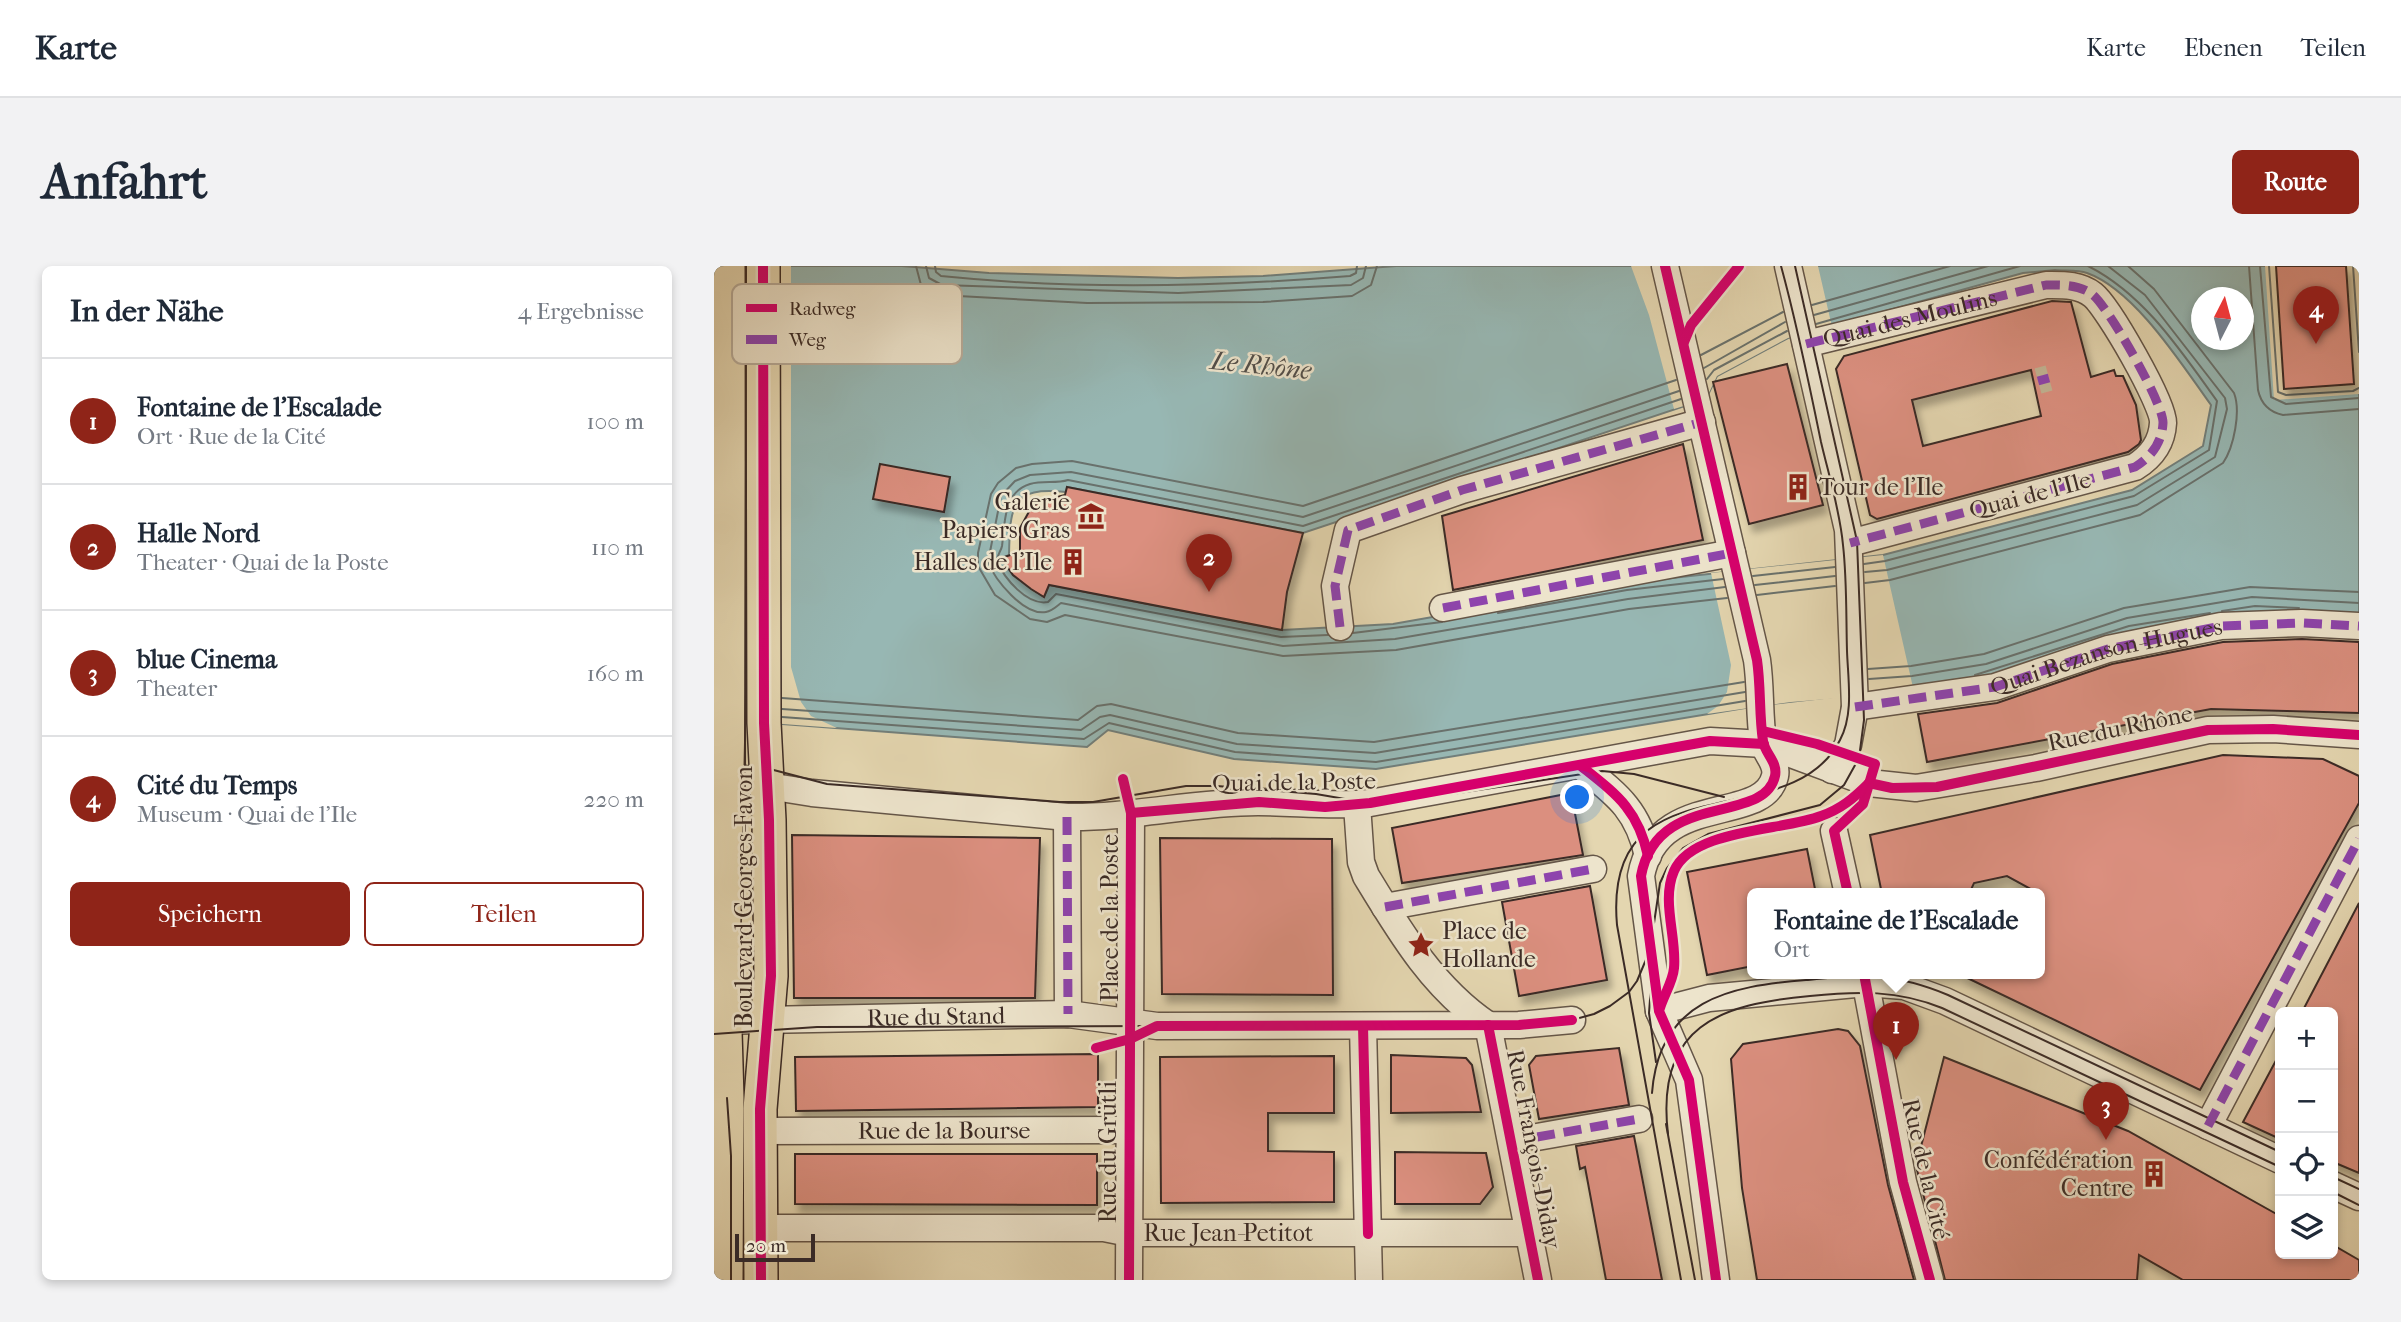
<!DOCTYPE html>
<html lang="de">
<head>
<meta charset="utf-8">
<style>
	body { margin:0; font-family:"IM FELL French Canon",serif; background:#f2f2f3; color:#1f2937 }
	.controls { position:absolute; right:21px; bottom:21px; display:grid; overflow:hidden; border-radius:10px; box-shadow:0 4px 10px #0003 }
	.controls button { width:63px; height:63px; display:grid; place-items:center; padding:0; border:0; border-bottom:2px solid #e0e1e3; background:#fff; color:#1f2937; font:35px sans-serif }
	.compass { position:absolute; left:1477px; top:21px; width:63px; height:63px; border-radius:50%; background:#fff; box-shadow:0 4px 10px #0003; rotate:6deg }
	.scale { position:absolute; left:21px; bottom:18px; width:80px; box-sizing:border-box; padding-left:7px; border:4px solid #3b2b26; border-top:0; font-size:19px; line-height:24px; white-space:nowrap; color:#3b2b26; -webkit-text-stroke:5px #ede4cc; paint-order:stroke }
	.you { position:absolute; left:864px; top:532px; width:24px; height:24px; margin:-18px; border:5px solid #fff; border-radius:50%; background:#1a73e8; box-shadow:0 0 0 10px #1a73e833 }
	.badge { display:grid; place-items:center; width:46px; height:46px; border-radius:50%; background:#8f2418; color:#fff; font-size:23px; font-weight:700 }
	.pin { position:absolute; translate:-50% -58px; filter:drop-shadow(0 2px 4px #0008) }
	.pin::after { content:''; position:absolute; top:37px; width:24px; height:21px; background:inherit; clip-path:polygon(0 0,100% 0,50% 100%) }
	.popup { position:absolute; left:1033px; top:622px; width:298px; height:91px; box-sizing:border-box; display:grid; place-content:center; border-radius:10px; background:#fff; filter:drop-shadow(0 2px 5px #0005); font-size:23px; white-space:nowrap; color:#747a83 }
	.popup b { font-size:26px; color:#1f2937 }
	.popup::after { content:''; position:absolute; left:50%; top:100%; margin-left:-14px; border:14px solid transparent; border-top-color:#fff }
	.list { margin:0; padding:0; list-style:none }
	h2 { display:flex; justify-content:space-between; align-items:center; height:91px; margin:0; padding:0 28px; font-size:30px }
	h2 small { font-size:23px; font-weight:400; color:#747a83 }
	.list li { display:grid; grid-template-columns:46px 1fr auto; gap:21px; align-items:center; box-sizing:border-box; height:126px; padding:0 28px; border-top:2px solid #e0e1e3 }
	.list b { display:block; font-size:26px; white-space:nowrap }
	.list p { margin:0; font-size:23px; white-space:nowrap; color:#747a83 }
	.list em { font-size:23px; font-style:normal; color:#747a83 }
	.actions { display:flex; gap:14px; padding:21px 28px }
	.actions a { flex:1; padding:16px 0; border:2px solid #8f2418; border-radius:10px; text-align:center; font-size:24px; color:#8f2418 }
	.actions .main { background:#8f2418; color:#fff }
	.icon { flex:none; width:38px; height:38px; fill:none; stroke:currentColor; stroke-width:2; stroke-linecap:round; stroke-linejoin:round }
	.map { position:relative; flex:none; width:1645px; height:1014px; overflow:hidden; border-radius:10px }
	header { display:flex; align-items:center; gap:42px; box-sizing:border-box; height:98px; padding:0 35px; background:#fff; border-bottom:2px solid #e0e1e3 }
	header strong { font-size:33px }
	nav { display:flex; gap:38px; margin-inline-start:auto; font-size:24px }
	.intro { display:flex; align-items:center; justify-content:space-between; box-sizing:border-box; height:168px; padding:0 42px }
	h1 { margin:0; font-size:49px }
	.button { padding:18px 32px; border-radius:10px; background:#8f2418; color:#fff; font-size:24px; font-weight:700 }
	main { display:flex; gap:42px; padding:0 42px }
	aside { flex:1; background:#fff; border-radius:10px; box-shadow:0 4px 10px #0003 }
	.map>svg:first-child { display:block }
	.water { fill:#97b7b3; stroke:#727f7b; stroke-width:2; fill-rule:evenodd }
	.pier { fill:#e4d6b0 }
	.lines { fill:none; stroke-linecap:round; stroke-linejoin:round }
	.shore { stroke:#69716c; stroke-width:2 }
	.building { fill:#db8f7f; stroke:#3b2b26; stroke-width:2; fill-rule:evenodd; filter:url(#shadow) }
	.minor-tunnel { stroke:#c2b494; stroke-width:26; stroke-dasharray:26 13; stroke-linecap:butt }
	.minor-casing { stroke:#655648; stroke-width:29 }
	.major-casing { stroke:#3b2b26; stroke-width:36 }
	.minor { stroke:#ede4cc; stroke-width:26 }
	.major { stroke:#e4d6b0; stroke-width:33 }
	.tram { stroke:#3b2b26; stroke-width:2 }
	.quiet { stroke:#8e44ad; stroke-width:9; stroke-dasharray:18 9; stroke-linecap:butt }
	.cycleway-casing { stroke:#ede4cc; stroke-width:15 }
	.cycleway { stroke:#d6006c; stroke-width:10 }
	.labels { text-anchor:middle; stroke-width:5; stroke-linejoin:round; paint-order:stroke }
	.street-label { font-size:24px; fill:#3b2b26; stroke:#ede4cc }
	.poi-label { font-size:24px; fill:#3b2b26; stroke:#ede4cc; text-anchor:end }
	.water-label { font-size:26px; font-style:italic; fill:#524e49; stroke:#ede4cc }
	.key { fill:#ede4cc; stroke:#b8ac9a; stroke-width:2 }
	.key-label { font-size:19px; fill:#3b2b26 }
</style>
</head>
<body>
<header>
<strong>Karte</strong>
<nav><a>Karte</a><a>Ebenen</a><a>Teilen</a></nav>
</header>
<div class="intro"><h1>Anfahrt</h1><a class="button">Route</a></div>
<main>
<aside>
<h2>In der Nähe<small>4 Ergebnisse</small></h2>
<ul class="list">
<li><span class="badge">1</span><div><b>Fontaine de l'Escalade</b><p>Ort · Rue de la Cité</p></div><em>100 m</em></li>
<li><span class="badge">2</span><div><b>Halle Nord</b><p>Theater · Quai de la Poste</p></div><em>110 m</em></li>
<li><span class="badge">3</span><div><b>blue Cinema</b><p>Theater</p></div><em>160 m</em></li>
<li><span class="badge">4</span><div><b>Cité du Temps</b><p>Museum · Quai de l'Ile</p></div><em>220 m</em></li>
</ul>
<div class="actions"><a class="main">Speichern</a><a>Teilen</a></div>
</aside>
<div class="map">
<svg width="1645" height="1014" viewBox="0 0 1645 1014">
	<defs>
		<filter id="shadow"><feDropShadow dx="4.5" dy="8" stdDeviation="3.5" flood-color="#0004"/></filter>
	</defs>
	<rect width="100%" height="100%" fill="#e4d6b0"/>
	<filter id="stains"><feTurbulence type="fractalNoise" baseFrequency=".00286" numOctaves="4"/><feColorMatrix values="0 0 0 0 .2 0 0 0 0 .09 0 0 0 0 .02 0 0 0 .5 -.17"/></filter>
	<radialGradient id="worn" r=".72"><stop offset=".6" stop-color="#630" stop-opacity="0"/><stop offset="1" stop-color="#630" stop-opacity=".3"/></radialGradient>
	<path class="water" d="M 0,0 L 188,0 L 275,7 L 464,12 L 549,10 L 682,0 L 1645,0 L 1645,352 L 1541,347 L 1276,413 L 1049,439 L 662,503 L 520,493 L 394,464 L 373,481 L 0,453 ZM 1341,4 C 1351,5 1364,4 1373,7 C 1421,24 1468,99 1497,139 L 1489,180 L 1418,224 L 1169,289 L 912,317 L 679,358 L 568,364 L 335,319 L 330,331 L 299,309 L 289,292 L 295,289 C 296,240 297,220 352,226 L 353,221 L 589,267 L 992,133 L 1003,110 L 1074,72 L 1309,7 ZM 1488,32 L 1530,32 L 1530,74 L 1488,74 Z"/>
	<g class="pier">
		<polygon points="0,0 77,0 77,401 87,436 97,450 123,462 0,453"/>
		<polygon points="917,0 1104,0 1118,61 1074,72 1003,110 992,133 960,143 935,49"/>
		<polygon points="1551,0 1645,0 1645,128 1560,134"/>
		<polygon points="1169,289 1200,426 1077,436 993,448 1004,440 1013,426 1017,399 997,307"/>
	</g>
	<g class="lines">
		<g class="shore">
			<polyline points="202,0 207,19 226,29 373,37 549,36 638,30 657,19 663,0"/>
			<polyline points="212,0 215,12 228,19 464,27 637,19 649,12 652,0"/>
			<path d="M 221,0 L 222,6 L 227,10 C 362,24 501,21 636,10 L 642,7 L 643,0"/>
			<path d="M 1535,0 L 1544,124 C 1547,138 1555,146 1569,149 L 1645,143"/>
			<polyline points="1546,0 1557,131 1572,138 1645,132"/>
			<polyline points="1555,0 1564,126 1572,129 1639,125 1645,122"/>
			<polyline points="1639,0 1645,86"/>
			<polyline points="1098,39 1236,0"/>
			<polyline points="1100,49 1274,0"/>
			<polyline points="1102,58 1306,0"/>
			<polyline points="987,89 1069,46"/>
			<polyline points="990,102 1071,56"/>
			<polyline points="993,113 1000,104 1073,65"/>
			<polyline points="962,114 589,240 358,195 318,198 302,202 284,217 277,228 264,287 264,300 281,329 316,353 333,356 351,349 569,390 682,384 915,343 1013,332"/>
			<path d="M 965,125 L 589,251 L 357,206 L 316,209 L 301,215 L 287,230 L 274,296 C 281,314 310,350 332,346 C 338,345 343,340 347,337 L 569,380 L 681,373 L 914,333 L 1011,321"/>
			<path d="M 1150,298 L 1171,295 L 1420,230 L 1495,184 L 1503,135 C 1467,85 1430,28 1374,0"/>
			<polyline points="1151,306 1173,304 1423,239 1501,191 1513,143 1511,132 1431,29 1394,0"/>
			<polyline points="1039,310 1121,301"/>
			<path d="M 1151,317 L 1176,314 L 1426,249 L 1509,197 C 1520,181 1527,145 1520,127 L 1440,23 L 1414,0"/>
			<polyline points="1041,319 1121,310"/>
			<polyline points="1043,329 1121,320"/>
			<polyline points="1508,345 1541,340 1585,342"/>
			<polyline points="784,347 913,324 1009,313"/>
			<polyline points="639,367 728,356"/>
			<path d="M 614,369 L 567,371 L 342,328 L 334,336 C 313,340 290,312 283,295 C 283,288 287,286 288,280 C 291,257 289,226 316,218 C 329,214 342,218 354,214 L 589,260 L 967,133"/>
			<polyline points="1154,403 1197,400 1270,388 1410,342 1536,321 1645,326"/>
			<polyline points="1261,409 1415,360 1496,347"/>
			<polyline points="1155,413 1198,410 1272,398 1413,352 1538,331 1645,337"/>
			<polyline points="68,432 364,454 383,440 397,438 524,467 660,476 1030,416"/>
			<polyline points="68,443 367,464 386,451 396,449 523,478 661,487 1031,426"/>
			<polyline points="68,451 370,473 395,457 521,486 662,496 1031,435"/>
		</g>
	</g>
	<g class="building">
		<polygon points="1562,0 1632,0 1640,118 1570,123"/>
		<path d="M 1338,35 L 1357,36 L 1377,111 L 1400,104 L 1402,110 L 1409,110 L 1422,139 L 1427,174 L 1425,178 L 1414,186 L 1163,253 L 1156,249 L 1122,103 L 1130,90 ZM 1317,104 L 1327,150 L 1209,180 L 1198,134 Z"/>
		<polygon points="1073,98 1109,239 1035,258 999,116"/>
		<polygon points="969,178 989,274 739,324 728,250"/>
		<polygon points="166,198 236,211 230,246 159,233"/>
		<polygon points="353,221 589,267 573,326 568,364 335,319 330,331 317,323 299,309 287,292 306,286 306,262 317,242 327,235 351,229"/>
		<polygon points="1588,373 1645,376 1645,447 1497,443 1213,496 1204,448 1283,437 1398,398 1509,376"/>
		<polygon points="1509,489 1609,493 1645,510 1645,537 1486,824 1245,708 1326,708 1326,628 1293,610 1260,617 1255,628 1168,628 1156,569"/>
		<polygon points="857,527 869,589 688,617 678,562"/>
		<polygon points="78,569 326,572 321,732 80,732"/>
		<polygon points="446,572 618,573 619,729 448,728"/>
		<polygon points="1093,583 1102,628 1039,628 1039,700 993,709 973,606"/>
		<polygon points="876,620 893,714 805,730 788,636"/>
		<polygon points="1645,637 1645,907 1619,896 1619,746 1588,746"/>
		<polygon points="1124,763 1134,765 1146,780 1174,919 1200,1014 1043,1014 1028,922 1017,793 1029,778"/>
		<polygon points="905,782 915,839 825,853 815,799 822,790"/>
		<polygon points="1566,787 1566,873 1529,856"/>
		<polygon points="384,788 384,841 82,845 81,791"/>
		<polygon points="677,789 752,792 758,799 767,846 677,847"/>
		<polygon points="620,790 620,847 554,847 554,885 620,886 620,936 447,937 446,791"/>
		<polygon points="1230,791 1414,865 1566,950 1566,988 1619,988 1619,979 1645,994 1645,1014 1469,1014 1425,989 1423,1014 1231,1014 1202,900"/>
		<polygon points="920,870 948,1014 892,1014 871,901 866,903 862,880"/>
		<polygon points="681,886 772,887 779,921 766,938 681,938"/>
		<polygon points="81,888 383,888 383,939 81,938"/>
	</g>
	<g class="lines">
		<polyline class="minor-tunnel" points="1324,115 1335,112"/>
		<defs>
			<g id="minor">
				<path d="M 951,0 L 1043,394 C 1047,421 1045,449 1049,475 C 1051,488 1064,496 1061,510 C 1050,560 943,523 927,610 L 945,745 L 975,814 L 1002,1014"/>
				<polyline points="1074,0 1134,264 1141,441 1134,479 1118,504"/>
				<path d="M 1092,78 L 1332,19 C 1348,19 1365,18 1379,29 C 1394,41 1450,138 1449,157 C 1448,177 1437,191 1421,201 L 1136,277"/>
				<polyline points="729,342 1018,287"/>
				<polyline points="626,361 621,320 634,264 748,224 988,156"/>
				<path id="s1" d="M 1141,441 L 1281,421 L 1394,383 L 1507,360 L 1588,357 L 1645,360"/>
				<path d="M 867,500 C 902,528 924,543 934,590"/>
				<path d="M 0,504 L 54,520 L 98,527 L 353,551 C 417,552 480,536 544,536 C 582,536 618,541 656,537 L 996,475 L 1050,478 L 1155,517 L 1202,522 L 1322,502 L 1494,464 L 1559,463 L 1645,469"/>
				<path d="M 643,539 L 647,596 L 652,610 C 686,666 719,722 774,759"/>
				<polyline points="353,551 354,748"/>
				<polyline points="1120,565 1134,628"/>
				<polyline points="671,641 879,603"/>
				<polyline points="1150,708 1189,916 1216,1014"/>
				<polyline points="945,745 995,732 1152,717 1190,720 1231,735 1566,894"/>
				<path id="s2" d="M 0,755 L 354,748 L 443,760 L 805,759 L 858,754"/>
				<polyline points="774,759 824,1014"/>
				<polyline points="649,760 655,1014"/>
				<polyline points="1494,860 1645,573"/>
				<path id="s3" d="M 46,865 L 415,864"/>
				<polyline points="823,871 925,853"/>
				<polyline points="1619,919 1645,931"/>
				<path id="s4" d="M 46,962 L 390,962 L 415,967 L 815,967"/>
				<polyline points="415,1014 417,547"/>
			</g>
			<g id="major">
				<polyline points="12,1014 13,832 9,699 15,402 14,0"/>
				<polyline points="47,1014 46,843 57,710 55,554 50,457 49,0"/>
			</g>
		</defs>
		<use href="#minor" class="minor-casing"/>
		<use href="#major" class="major-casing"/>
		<use href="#minor" class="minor"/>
		<use href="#major" class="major"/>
		<g class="tram">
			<polyline points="52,502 113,518 346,536 379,536 472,520 503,520 602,528 666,539 888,505 920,508 1010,531"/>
			<polyline points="31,523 32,0"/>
			<polyline points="939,692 935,747 942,796"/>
			<polyline points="858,754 880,748 896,740 915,726 923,715 936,684 946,617 953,602 969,582 994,568 1106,539 1130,519 1145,492 1150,454 1143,275 1081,0"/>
			<polyline points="0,768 103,761 443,760"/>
			<path d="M 938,827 C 945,734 1015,720 1092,714 C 1151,709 1178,706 1234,729 L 1566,886"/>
			<polyline points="13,832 17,890 17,1014"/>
			<polyline points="952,858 981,1014"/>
			<path d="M 954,868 C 941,760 1006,738 1096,730 C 1143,725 1184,724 1228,742 L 1566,901"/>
			<polyline points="1619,911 1645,923"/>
			<polyline points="1619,926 1645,939"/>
			<path d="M 967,1014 L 903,659 C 888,490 1076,573 1126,474 C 1140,448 1134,414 1133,385 C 1132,350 1133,314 1129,279 C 1126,245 1115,210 1107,176 C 1095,117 1083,58 1067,0"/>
		</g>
		<g class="quiet">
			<path id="s5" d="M 1092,78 L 1332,19 C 1348,19 1365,18 1379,29 C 1394,41 1450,138 1449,157 C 1448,177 1437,191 1421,201 L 1136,277"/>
			<polyline points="1324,115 1335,112"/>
			<polyline points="729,342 1018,287"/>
			<polyline points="626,361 621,320 634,264 748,224 988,156"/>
			<polyline points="1141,441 1281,421 1394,383 1507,360 1588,357 1645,360"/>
			<polyline points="353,551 354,748"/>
			<polyline points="671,641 879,603"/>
			<polyline points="1494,860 1645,573"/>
			<polyline points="823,871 925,853"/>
		</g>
		<defs>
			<g id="cycleway">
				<path d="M 951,0 L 1043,394 C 1047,421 1045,449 1049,475 C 1051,488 1064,496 1061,510 C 1050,560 943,523 927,610 L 945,745 L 975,814 L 1002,1014"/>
				<polyline points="970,76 977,59 1025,0"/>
				<polyline points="1049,465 1103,478 1161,498 1149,538 1120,565 1134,628"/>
				<path d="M 867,500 C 902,528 924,543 934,590"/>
				<polyline points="409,513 417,547 415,1014"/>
				<polyline points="1155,517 1178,522 1223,521 1494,464 1559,463 1645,469"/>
				<polyline points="417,547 545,536 611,541 656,537 996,475 1050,478"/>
				<polyline points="1150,708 1189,916 1216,1014"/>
				<path d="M 946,742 C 950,729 959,715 960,702 C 963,671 947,635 960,605 C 978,563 1068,565 1107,550 C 1127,543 1140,532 1155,517"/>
				<polyline points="774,759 824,1014"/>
				<polyline points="649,760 654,968"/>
				<polyline points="382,782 416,773 443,760 805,759 858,754"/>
				<polyline points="47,1014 46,843 57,710 55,554 50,457 49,0"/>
			</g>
		</defs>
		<use href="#cycleway" class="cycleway-casing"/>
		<use href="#cycleway" class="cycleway"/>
	</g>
	<defs>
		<symbol id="building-bare" viewBox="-9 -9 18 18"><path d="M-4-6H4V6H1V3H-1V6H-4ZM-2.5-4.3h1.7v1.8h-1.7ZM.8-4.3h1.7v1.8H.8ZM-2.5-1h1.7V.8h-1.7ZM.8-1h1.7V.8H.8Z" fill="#8f2418" stroke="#ede4cc" stroke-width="2.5" paint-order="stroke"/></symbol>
		<symbol id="museum-bare" viewBox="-9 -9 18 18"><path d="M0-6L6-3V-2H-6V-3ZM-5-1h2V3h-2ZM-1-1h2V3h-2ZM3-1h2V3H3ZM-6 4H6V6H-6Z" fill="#8f2418" stroke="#ede4cc" stroke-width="2.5" paint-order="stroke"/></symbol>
		<symbol id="sight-bare" viewBox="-9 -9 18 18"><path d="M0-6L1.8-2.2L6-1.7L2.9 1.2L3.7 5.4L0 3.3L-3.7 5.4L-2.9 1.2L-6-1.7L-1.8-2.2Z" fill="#8f2418" stroke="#ede4cc" stroke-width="2.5" paint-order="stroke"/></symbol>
	</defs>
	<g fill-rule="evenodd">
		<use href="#building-bare" x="1065" y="202" width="38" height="38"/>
		<use href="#museum-bare" x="358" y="231" width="38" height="38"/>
		<use href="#building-bare" x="340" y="277" width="38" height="38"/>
		<use href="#sight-bare" x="688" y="660" width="38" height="38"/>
		<use href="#building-bare" x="1421" y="889" width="38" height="38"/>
	</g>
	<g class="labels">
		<g class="street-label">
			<text dy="8" stroke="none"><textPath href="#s5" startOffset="107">Quai des Moulins</textPath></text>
			<text transform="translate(1316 229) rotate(-15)" y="8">Quai de l'Ile</text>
			<text dy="8" stroke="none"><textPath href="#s1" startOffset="257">Quai Bezanson-Hugues</textPath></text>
			<text transform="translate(1406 462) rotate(-12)" y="8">Rue du Rhône</text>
			<text transform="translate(580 516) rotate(-1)" y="8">Quai de la Poste</text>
			<text transform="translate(30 631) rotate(-90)" y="8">Boulevard Georges-Favon</text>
			<text transform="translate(396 652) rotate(-90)" y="8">Place de la Poste</text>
			<text dy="8" stroke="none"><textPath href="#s2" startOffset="222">Rue du Stand</textPath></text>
			<text dy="8" stroke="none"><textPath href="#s3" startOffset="184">Rue de la Bourse</textPath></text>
			<text transform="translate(820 883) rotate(79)" y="8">Rue François-Diday</text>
			<text transform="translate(394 886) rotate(-90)" y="8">Rue du Grütli</text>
			<text transform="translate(1212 903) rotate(77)" y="8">Rue de la Cité</text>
			<text dy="8" stroke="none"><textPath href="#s4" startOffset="469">Rue Jean-Petitot</textPath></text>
		</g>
		<g class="poi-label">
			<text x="1105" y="229" text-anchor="start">Tour de l'Ile</text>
			<text x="356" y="244">Galerie<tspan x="356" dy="28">Papiers Gras</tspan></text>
			<text x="338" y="304">Halles de l'Ile</text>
			<text x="728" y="673" text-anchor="start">Place de<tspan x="728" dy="28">Hollande</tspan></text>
			<text x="1419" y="902">Confédération<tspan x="1419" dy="28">Centre</tspan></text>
		</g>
		<g class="water-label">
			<text transform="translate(547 99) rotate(6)" y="9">Le Rhône</text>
		</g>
	</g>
	<rect x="18" y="18" width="230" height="80" rx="10" class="key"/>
	<rect x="32" y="38" width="31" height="8" fill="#d6006c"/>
	<rect x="32" y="69" width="31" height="9" fill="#8e44ad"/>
	<g class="key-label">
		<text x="75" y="49">Radweg</text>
		<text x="75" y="80">Weg</text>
	</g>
	<rect width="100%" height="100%" filter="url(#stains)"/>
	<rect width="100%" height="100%" fill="url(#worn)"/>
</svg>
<div class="controls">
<button>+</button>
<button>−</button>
<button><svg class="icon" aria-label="locate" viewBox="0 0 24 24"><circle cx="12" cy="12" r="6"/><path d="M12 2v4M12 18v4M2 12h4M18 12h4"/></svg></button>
<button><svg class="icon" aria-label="layers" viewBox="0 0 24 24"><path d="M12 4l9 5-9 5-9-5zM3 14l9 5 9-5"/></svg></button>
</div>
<svg class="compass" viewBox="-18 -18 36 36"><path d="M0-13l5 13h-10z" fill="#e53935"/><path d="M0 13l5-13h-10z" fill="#747a83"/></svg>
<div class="scale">20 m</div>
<div class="you"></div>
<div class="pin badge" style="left:1182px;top:794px">1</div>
<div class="popup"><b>Fontaine de l'Escalade</b>Ort</div>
<div class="pin badge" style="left:495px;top:326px">2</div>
<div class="pin badge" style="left:1392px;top:874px">3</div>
<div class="pin badge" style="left:1602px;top:78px">4</div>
</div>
</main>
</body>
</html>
